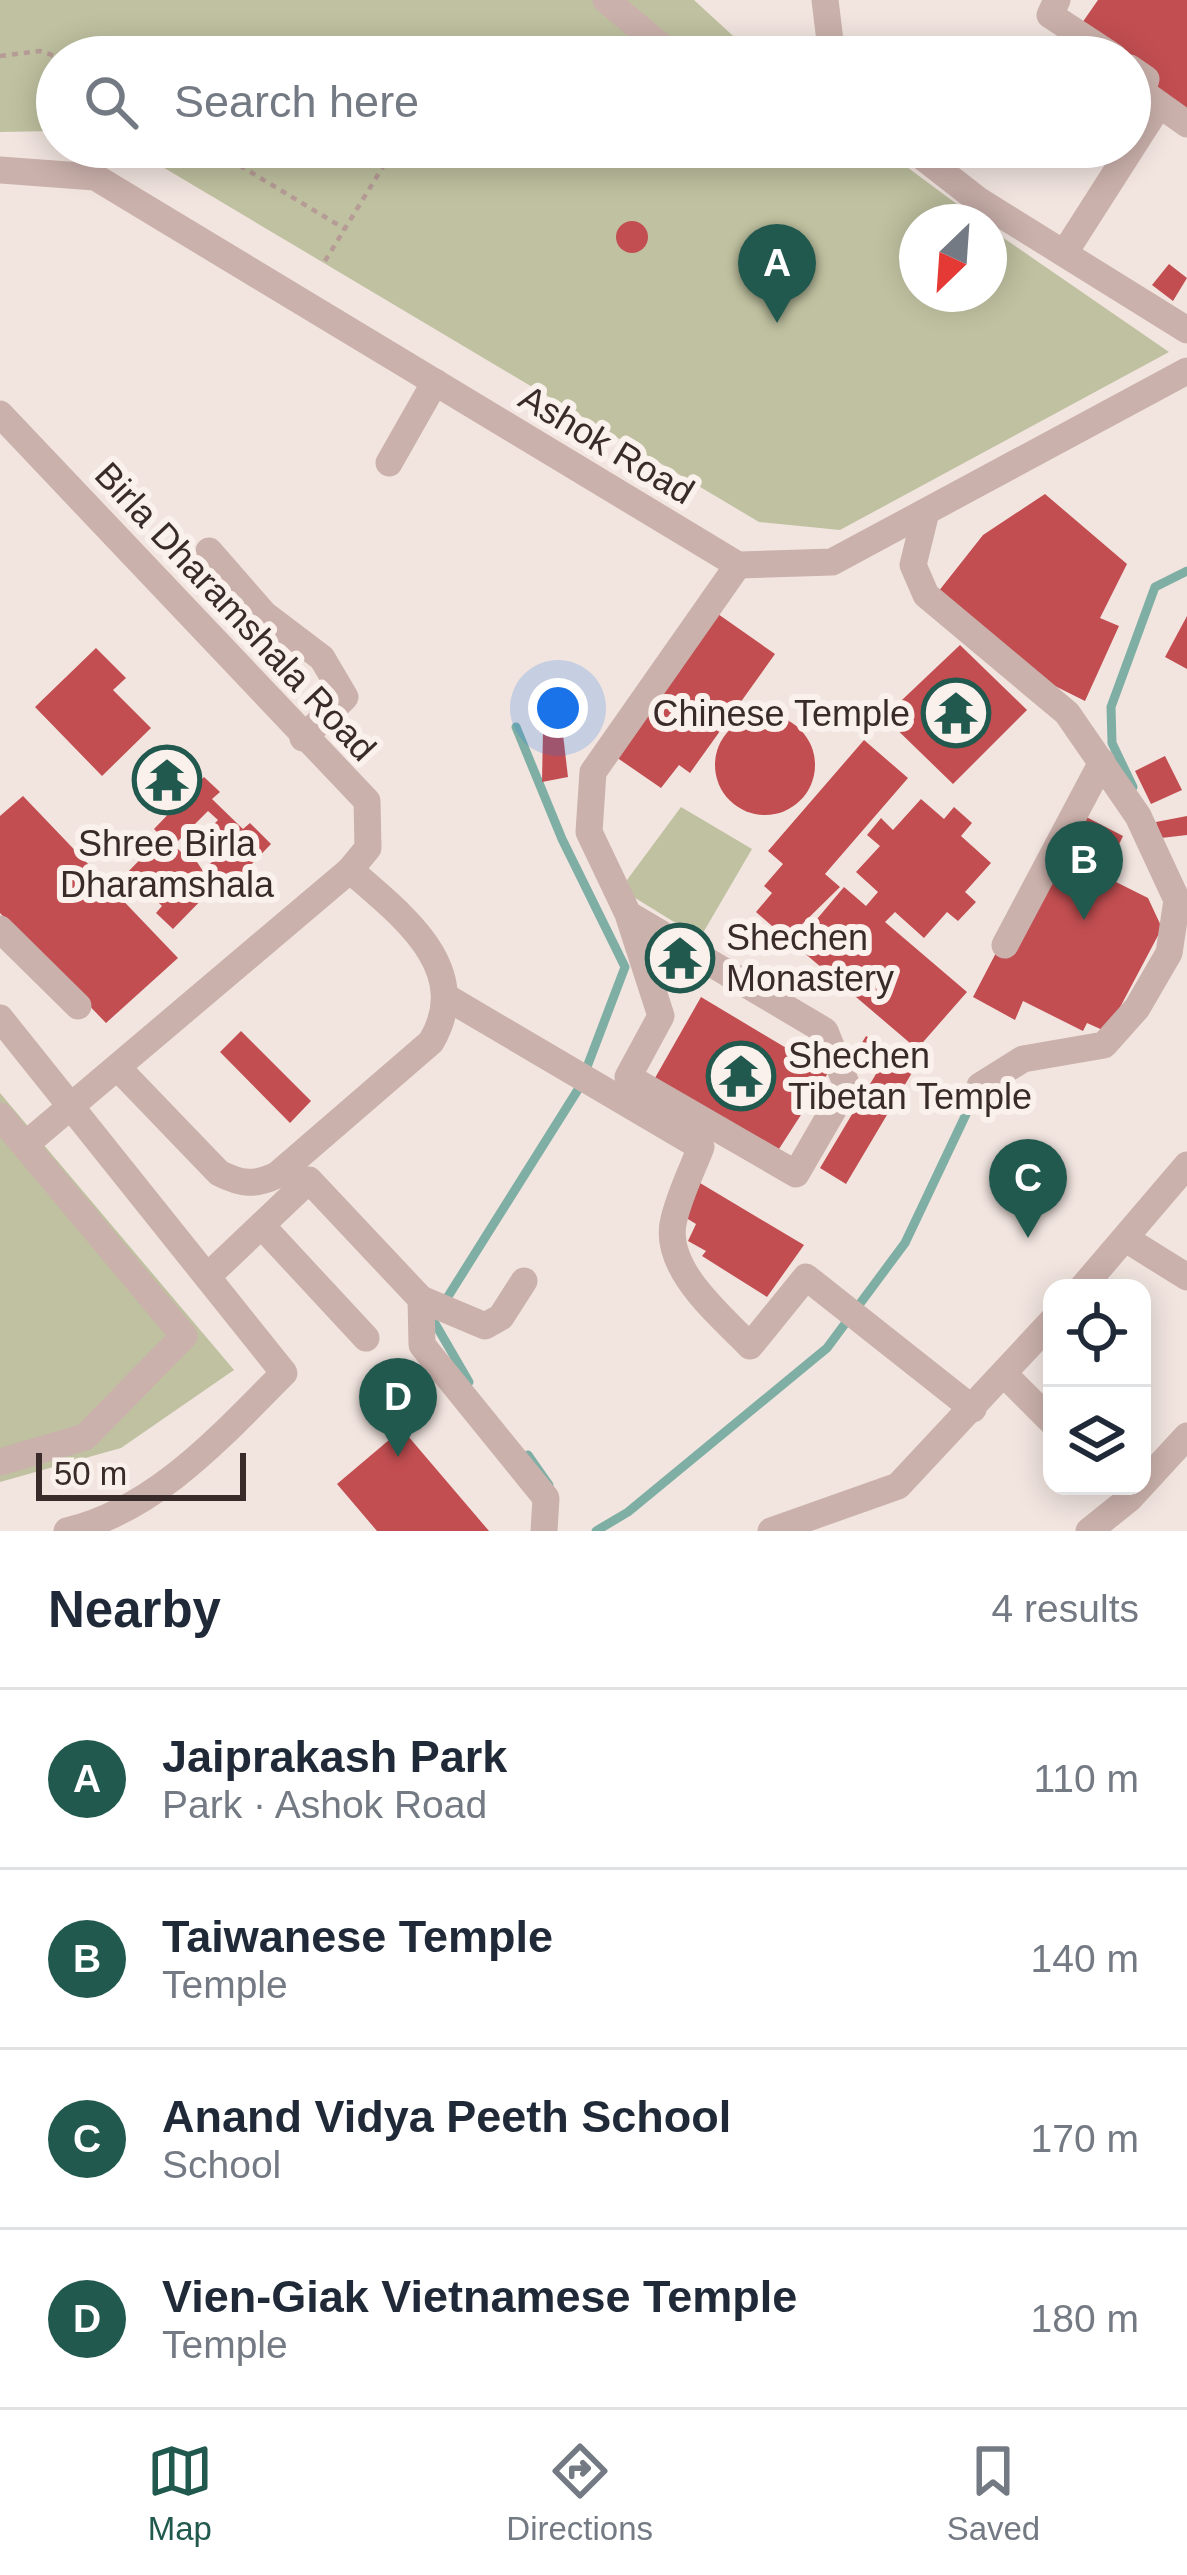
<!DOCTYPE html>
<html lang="en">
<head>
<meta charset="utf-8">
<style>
	body { margin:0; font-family:Arial,sans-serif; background:#f2f2f3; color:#1f2937 }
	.controls { position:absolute; right:36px; bottom:36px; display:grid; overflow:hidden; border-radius:24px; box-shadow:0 6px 30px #0003 }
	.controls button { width:108px; height:108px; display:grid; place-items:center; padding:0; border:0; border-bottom:3px solid #e0e1e3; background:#fff; color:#1f2937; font:60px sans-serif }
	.compass { position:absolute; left:899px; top:204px; width:108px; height:108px; border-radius:50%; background:#fff; box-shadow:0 6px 30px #0003; rotate:205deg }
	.scale { position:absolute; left:36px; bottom:30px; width:210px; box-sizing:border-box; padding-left:12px; border:6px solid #392b2a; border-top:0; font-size:33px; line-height:42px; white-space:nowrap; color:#392b2a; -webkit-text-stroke:9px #faf0ec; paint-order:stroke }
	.you { position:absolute; left:558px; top:708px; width:42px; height:42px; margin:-30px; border:9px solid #fff; border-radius:50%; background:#1a73e8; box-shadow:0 0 0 18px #1a73e833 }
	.badge { display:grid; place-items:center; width:78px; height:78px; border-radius:50%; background:#21594e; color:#fff; font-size:39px; font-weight:700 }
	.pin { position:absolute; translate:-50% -99px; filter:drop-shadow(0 3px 6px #0008) }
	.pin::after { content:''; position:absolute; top:63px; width:42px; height:36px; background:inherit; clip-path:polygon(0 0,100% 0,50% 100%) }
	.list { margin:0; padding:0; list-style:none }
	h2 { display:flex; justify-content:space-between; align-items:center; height:156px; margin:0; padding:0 48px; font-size:51px }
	h2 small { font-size:39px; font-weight:400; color:#747a83 }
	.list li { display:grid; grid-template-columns:78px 1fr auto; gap:36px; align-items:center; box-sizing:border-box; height:180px; padding:0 48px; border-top:3px solid #e0e1e3 }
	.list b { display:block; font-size:45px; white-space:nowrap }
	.list p { margin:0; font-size:39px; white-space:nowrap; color:#747a83 }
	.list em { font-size:39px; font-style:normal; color:#747a83 }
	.icon { flex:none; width:66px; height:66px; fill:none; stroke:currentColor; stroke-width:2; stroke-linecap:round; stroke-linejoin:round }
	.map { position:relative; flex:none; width:1187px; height:1531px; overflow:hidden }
	.search { position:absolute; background:#fff; box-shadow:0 6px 30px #0003; left:36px; right:36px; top:36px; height:132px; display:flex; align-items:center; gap:30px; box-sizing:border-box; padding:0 42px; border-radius:66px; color:#747a83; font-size:45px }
	.sheet { height:876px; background:#fff }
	nav { display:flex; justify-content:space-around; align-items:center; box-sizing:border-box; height:168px; border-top:3px solid #e0e1e3; background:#fff; font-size:33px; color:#747a83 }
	nav a { display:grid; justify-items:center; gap:6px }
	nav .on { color:#21594e }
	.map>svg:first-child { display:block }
	.green { fill:#bfc1a0 }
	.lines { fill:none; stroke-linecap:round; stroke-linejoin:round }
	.stream { stroke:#7fafa4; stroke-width:9 }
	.building { fill:#c24e51; fill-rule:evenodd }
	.path { stroke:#b69b96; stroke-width:4.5; stroke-dasharray:6 6; stroke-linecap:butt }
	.minor { stroke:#cbb1ac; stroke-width:27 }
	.labels { text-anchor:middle; stroke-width:12; stroke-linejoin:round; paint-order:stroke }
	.street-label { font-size:36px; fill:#392b2a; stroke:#faf0ec }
	.poi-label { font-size:36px; fill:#392b2a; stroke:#faf0ec; text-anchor:start }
</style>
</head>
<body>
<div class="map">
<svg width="1187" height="1531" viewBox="0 0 1187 1531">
	<rect width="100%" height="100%" fill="#f2e5e0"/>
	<g class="green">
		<polygon points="0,0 694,0 756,57 57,57 57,131 0,132"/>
		<polygon points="129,147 880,147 981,222 917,222 917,294 989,294 989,228 1169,352 840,530 759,522"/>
		<polygon points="681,807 752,849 700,938 632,896 627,880"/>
		<polygon points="0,1093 234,1370 121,1448 0,1482"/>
	</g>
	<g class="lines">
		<g class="stream">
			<polyline points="1133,787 1112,743 1111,707 1155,587 1187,571"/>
			<polyline points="442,1306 579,1088 625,967 562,839 516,727"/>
			<polyline points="433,1320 469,1382"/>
			<polyline points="528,1455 549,1485"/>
			<polyline points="596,1531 628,1512 827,1348 905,1243 977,1091"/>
		</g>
	</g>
	<g class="building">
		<polygon points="1098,0 1187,0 1187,115 1148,88 1157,75 1082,23"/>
		<circle cx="632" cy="237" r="16"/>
		<polygon points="1169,264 1187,278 1173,301 1152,285"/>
		<polygon points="1045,494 1127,564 1100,618 1119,626 1085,701 1053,685 938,592 983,535"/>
		<polygon points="718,614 775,654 690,773 679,765 661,788 616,757"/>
		<polygon points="1187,616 1187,669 1165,657"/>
		<polygon points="960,645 1027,710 953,784 884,717"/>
		<polygon points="96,648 126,678 113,690 151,728 102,776 35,707"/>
		<polygon points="560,709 568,777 542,782 543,731"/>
		<circle cx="765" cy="765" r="50"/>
		<polygon points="864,740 908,778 825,874 840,887 787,939 756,912 772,893 764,886 783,864 768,851"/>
		<polygon points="1165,756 1182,790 1151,804 1135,771"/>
		<path d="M 204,777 L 220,792 L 212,799 L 243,829 L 250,823 L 271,844 L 219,898 L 211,890 L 173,929 L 156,913 L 162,906 L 141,885 L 136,891 L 122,878 L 162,837 L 154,829 ZM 208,811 L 218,820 L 213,825 L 235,839 L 203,871 L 187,847 L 181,852 L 174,845 Z"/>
		<polygon points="23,796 178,958 106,1023 0,913 0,816"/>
		<polygon points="921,799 944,819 954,807 972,823 961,836 991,863 965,892 976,902 958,921 947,912 924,938 895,912 885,922 967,992 917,1049 795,945 844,887 866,906 878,892 856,872 880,846 867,835 881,818 893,830"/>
		<polygon points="1071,809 1123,836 1104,876 1148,898 1162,928 1107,1032 1087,1023 1083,1031 1023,1001 1015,1020 973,997"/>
		<polygon points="1187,816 1187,835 1161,838 1156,822"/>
		<polygon points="701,997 828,1073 777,1152 655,1078"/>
		<polygon points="241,1031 311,1101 290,1123 220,1052"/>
		<polygon points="866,1036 916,1066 846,1184 820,1168 876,1074 852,1059"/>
		<polygon points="700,1183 804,1245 767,1297 702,1256 706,1251 688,1241 696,1224 683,1216"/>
		<polygon points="402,1429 489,1531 377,1531 337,1484"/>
	</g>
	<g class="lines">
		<g class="path">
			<polyline points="0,56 40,51 58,57"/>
			<polyline points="451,57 462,40"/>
			<polyline points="209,147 345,229"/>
			<polyline points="325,261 395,147"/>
		</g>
		<g class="minor">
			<polyline points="606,0 674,57"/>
			<polyline points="825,0 832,57"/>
			<polyline points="1057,0 1050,15 1114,57"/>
			<polyline points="1130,68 1146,79 1142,92 1187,124"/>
			<polyline points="910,147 978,200 1187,330"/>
			<polyline points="0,170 95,177 738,565 832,562 1187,371"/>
			<polyline points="1065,252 1159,105"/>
			<polyline points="0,414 367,801 368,848 350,870 25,1145"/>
			<polyline points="389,463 435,382"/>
			<polyline points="926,512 913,565 926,595 1067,713 1138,816 1177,900 1169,953 1137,1008 1104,1045 1023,1059 980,1086"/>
			<polyline points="209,551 264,614 322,658 345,697 303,738"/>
			<polyline points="628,914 825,1031 847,1086 796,1174 628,1077 661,1016 628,914 589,832 593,772 738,565"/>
			<polyline points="0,929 78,1006"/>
			<polyline points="1005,945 1102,762"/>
			<path d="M 446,997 L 701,1147 C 692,1170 680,1194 674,1219 C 661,1267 720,1315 750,1346 L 806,1277 L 973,1409"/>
			<path d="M 0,1018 L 284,1373 C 222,1435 156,1510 67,1531"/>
			<path d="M 118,1068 L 219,1173 C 241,1184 254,1186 277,1175 L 431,1042 C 475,968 400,914 350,870"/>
			<polyline points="0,1116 184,1336 85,1437 0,1462"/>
			<polyline points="262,1226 366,1338"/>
			<polyline points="1126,1239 1187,1277"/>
			<polyline points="209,1275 309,1180 421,1299 422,1345 546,1498 544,1531"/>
			<polyline points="1082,1288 1187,1165"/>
			<polyline points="421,1299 485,1326 501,1317 524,1281"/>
			<polyline points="1004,1374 1052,1422"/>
			<polyline points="771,1531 898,1486 1052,1321"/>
			<polyline points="1089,1531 1129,1499 1187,1436"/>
		</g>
	</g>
	<defs>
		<symbol id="temple-ring" viewBox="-11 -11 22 22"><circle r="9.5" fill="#faf0ec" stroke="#21594e" stroke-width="1.5"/><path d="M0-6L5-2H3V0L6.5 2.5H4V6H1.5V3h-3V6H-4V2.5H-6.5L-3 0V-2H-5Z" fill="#21594e"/></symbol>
	</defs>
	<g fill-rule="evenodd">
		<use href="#temple-ring" x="918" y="675" width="76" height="76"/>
		<use href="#temple-ring" x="129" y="742" width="76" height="76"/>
		<use href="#temple-ring" x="642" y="920" width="76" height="76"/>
		<use href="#temple-ring" x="703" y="1038" width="76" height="76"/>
	</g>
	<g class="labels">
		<g class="street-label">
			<text transform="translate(607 444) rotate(31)" y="13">Ashok Road</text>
			<text transform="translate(236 611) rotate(47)" y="13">Birla Dharamshala Road</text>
		</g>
		<g class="poi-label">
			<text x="910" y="726" text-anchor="end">Chinese Temple</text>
			<text x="167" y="856" text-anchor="middle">Shree Birla<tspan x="167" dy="41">Dharamshala</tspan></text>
			<text x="726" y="950">Shechen<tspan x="726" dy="41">Monastery</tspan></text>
			<text x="788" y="1068">Shechen<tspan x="788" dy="41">Tibetan Temple</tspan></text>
		</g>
	</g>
</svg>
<div class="controls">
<button><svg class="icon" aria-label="locate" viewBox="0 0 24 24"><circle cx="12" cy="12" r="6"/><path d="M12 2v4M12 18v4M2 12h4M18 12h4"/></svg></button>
<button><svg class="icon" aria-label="layers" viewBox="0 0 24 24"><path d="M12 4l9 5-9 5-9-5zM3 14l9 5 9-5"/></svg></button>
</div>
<svg class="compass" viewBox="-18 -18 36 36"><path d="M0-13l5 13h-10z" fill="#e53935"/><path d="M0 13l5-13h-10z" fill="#747a83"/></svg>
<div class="scale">50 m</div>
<div class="you"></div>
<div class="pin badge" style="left:777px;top:323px">A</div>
<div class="pin badge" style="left:1084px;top:920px">B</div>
<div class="pin badge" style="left:1028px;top:1238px">C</div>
<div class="pin badge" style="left:398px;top:1457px">D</div>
<div class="search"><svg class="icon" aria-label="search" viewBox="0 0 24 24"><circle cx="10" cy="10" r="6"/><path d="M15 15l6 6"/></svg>Search here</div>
</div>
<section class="sheet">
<h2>Nearby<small>4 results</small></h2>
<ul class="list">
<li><span class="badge">A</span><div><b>Jaiprakash Park</b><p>Park · Ashok Road</p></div><em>110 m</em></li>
<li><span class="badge">B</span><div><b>Taiwanese Temple</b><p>Temple</p></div><em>140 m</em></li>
<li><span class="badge">C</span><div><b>Anand Vidya Peeth School</b><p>School</p></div><em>170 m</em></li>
<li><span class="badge">D</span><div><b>Vien-Giak Vietnamese Temple</b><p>Temple</p></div><em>180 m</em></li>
</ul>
</section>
<nav>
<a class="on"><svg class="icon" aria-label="map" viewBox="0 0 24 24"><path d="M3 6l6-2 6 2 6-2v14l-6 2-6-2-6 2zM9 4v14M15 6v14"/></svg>Map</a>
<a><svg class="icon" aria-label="directions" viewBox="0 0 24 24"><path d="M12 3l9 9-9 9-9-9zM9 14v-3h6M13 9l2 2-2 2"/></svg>Directions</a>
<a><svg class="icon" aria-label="saved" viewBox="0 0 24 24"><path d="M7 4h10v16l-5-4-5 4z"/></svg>Saved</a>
</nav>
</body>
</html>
